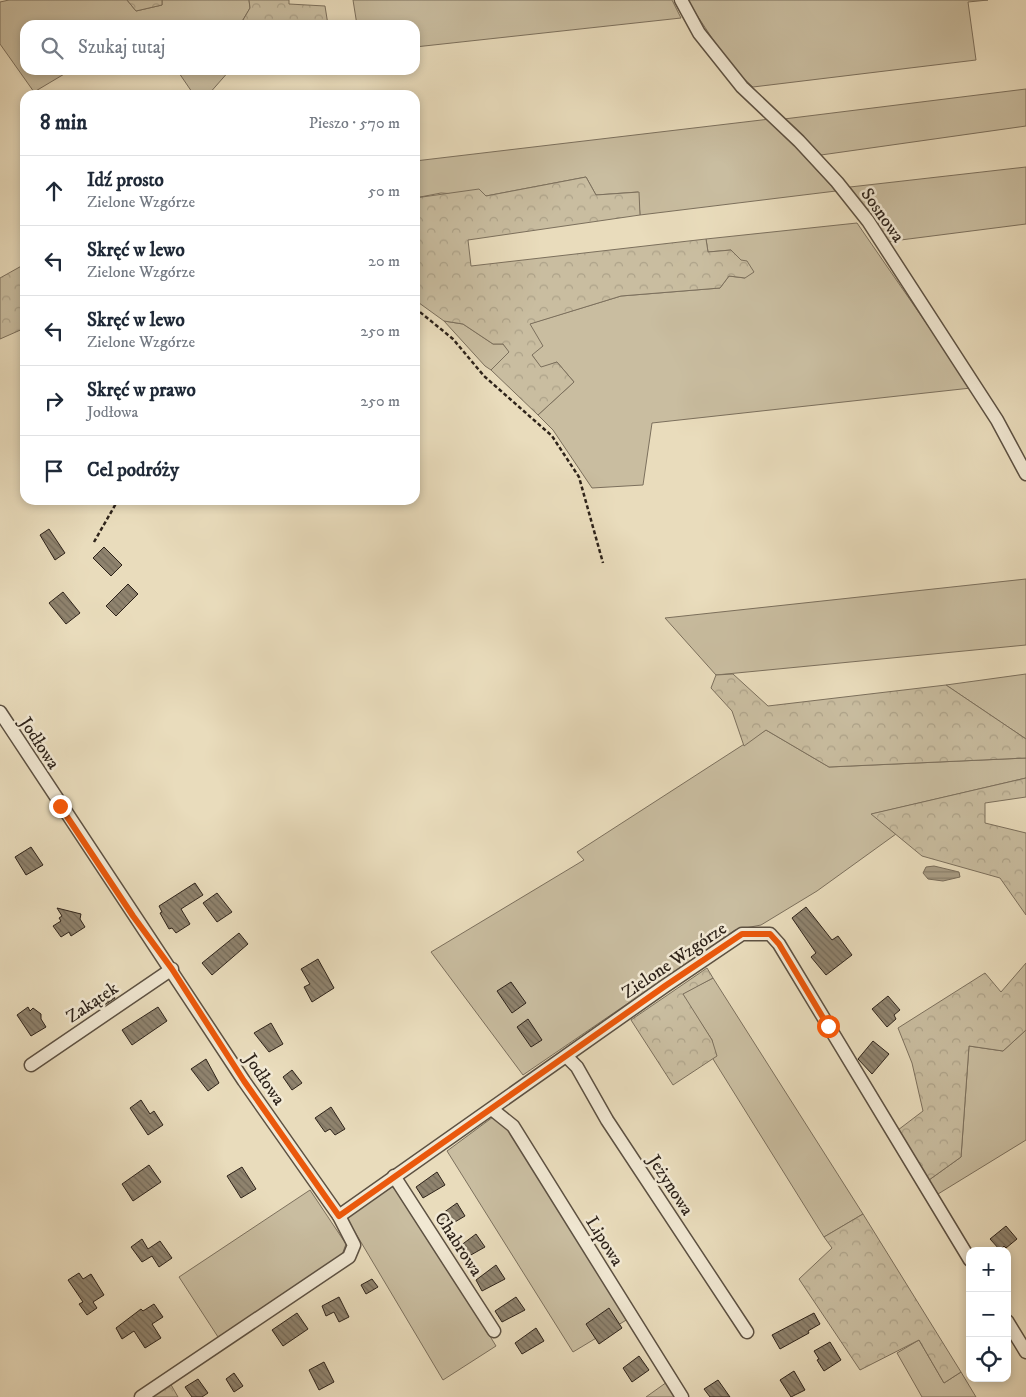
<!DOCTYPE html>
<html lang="pl">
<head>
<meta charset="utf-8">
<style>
	body { margin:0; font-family:"IM FELL DW Pica",serif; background:#f6f6f7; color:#1f2937 }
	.controls { position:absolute; right:15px; bottom:15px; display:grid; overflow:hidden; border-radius:10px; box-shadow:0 2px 8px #0003 }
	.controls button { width:45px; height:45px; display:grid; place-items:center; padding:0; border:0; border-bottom:1px solid #e0e1e3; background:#fff; color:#1f2937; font:25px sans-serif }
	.stop { position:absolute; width:15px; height:15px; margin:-11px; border:4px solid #ea580c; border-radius:50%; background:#fff }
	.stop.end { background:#ea580c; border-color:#fff; box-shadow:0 1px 5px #0008 }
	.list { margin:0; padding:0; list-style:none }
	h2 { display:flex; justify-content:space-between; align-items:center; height:65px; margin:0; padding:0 20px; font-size:21px }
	h2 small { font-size:16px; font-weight:400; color:#747a83 }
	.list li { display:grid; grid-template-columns:32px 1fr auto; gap:15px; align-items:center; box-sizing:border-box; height:70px; padding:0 20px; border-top:1px solid #e0e1e3 }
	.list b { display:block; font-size:19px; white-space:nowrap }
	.list p { margin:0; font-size:16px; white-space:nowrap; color:#747a83 }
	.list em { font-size:16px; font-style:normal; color:#747a83 }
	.icon { flex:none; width:28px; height:28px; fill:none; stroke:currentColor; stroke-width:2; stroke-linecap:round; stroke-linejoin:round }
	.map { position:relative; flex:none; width:1026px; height:1397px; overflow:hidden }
	.search { position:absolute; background:#fff; box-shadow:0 2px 8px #0003; left:20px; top:20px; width:400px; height:55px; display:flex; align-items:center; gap:12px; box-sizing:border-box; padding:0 18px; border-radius:15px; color:#747a83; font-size:19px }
	.panel { position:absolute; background:#fff; box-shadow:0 2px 8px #0003; left:20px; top:90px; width:400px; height:415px; border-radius:15px }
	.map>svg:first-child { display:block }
	.grass { fill:#c9bda0; stroke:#7c705d }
	.forest { fill:url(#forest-crowns); stroke:#7c705d }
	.water { fill:url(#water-rules); stroke:#786c5a }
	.building { fill:url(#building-back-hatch); stroke:#2e231a }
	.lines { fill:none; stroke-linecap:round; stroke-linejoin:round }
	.minor-casing { stroke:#5d5142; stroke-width:15 }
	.path { stroke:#2e231a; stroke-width:2.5; stroke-dasharray:4 2.5; stroke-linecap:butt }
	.minor { stroke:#f1e8d3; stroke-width:12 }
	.route { stroke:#ea580c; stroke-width:6 }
	.labels { text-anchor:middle; stroke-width:5; stroke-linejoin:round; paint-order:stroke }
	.street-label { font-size:18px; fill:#2e231a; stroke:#f1e8d3 }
</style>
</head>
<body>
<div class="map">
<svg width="1026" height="1397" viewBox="0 0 1026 1397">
	<defs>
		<pattern id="forest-crowns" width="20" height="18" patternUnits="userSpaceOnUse" patternTransform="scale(1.25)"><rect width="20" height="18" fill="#c9bda0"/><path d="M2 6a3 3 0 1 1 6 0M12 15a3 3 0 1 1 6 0" fill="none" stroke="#ada289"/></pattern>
		<pattern id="water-rules" width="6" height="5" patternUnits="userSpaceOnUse" patternTransform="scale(1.25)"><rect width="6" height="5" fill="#a99d85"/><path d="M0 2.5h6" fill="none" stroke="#8a806c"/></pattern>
		<pattern id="building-back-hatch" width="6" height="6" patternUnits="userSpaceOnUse" patternTransform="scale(1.25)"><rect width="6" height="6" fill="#8f836e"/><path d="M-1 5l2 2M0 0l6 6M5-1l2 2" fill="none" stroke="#756b5a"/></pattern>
	</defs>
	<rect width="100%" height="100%" fill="#e9dcbc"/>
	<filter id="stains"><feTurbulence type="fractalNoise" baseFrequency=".004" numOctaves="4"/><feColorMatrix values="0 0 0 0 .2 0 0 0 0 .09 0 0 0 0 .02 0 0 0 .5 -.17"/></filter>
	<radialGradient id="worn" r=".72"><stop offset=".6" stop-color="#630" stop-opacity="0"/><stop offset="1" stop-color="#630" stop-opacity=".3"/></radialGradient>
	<g class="grass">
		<polygon points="9,0 127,0 136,11 162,5 162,0 249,0 250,8 240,25 25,25 25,70 71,70 34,92 0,44 0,2"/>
		<polygon points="353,0 672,0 681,18 415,47 415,25 357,25"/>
		<polygon points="687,0 988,0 968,2 976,60 753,87 731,67"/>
		<polygon points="177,70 230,70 208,95 194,95"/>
		<polygon points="1026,89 1026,126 821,155 784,119"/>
		<polygon points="770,119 836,191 640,215 638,192 596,195 586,177 486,196 441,193 415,198 415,161"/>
		<polygon points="1026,167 1026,224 885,242 850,187"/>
		<polygon points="857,223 971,388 652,423 643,485 592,488 553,430 538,415 574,382 557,362 541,368 532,355 529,324 621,296 720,288 729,276 745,278 741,260 731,250 708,252 706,239"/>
		<polygon points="444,321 463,324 493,344 503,344 510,352 491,370 485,366"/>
		<polygon points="1026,579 1026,645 716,675 665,618"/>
		<polygon points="1026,674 1026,739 946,685"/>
		<polygon points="766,730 829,767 1026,758 1026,778 872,814 896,834 817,891 761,925 735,930 523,1075 431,952 584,860 577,852"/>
		<polygon points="713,978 863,1214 824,1237 713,1059 712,1040 682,994"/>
		<polygon points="1026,1030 1026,1140 938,1194 929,1180 961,1157 969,1046 1003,1051"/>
		<polygon points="493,1117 509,1129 628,1319 573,1352 447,1151"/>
		<polygon points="392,1187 402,1193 496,1346 443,1380 346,1217"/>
		<polygon points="310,1190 346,1244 340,1260 220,1340 179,1277"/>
		<polygon points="919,1340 944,1383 961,1372 976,1397 922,1397 897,1353"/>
		<polygon points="667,1382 676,1397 646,1397"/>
	</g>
	<g class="forest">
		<polygon points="127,0 162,0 162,5 136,11"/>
		<polygon points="249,0 289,0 289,4 325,6 328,25 240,25 250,8"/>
		<polygon points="586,177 596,195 639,192 640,215 468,240 471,266 706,239 708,252 731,250 741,260 747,261 754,272 745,278 729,276 720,288 621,296 530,324 543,346 532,355 541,367 557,362 574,382 538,415 491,370 509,352 503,344 493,344 463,324 444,321 415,300 415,198 479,189 486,196"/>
		<polygon points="25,264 25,328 0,339 0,278"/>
		<polygon points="733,674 768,706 946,685 1026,739 1026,758 829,767 766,730 744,746 732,711 711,688 716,675"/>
		<polygon points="1026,778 1026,797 985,803 985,823 1026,833 1026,915 1000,878 922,856 871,814"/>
		<polygon points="1026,963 1026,1030 1003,1051 969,1046 961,1157 929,1180 898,1130 923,1111 912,1063 898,1028 985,973 1001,992"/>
		<polygon points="707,968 713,978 683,994 712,1040 717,1056 673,1085 631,1020"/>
		<polygon points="863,1214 961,1372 944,1383 919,1340 860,1370 799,1279 832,1248 824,1237"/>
		<polygon points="170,1383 178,1397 148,1397"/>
	</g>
	<polygon class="water" points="934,866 959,872 960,877 943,881 928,879 923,873 926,867"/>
	<g class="building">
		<polygon points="49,529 65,553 55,560 40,535"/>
		<polygon points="104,547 122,565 111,576 93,558"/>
		<polygon points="128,584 138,594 116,616 106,606"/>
		<polygon points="63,592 80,613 66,624 49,603"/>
		<polygon points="31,847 43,865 26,875 15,857"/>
		<polygon points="195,883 203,895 181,909 190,924 176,933 172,928 169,929 160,913 162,912 159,906"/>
		<polygon points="217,893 232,912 217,922 203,903"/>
		<polygon points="806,907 832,940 838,936 852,955 826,975 811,957 816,953 792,918"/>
		<polygon points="57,908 81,914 80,919 85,927 71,936 69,932 61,937 53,926 61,921 59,918 62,916"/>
		<polygon points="239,933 248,944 212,975 202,963"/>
		<polygon points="318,959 334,988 312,1002 304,987 310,984 301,969"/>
		<polygon points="511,982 526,1003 512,1013 497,991"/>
		<polygon points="110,990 115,998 100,1008 95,999"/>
		<polygon points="888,996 900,1010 894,1015 896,1019 887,1027 872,1009"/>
		<polygon points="28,1007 30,1011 33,1008 41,1014 41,1019 46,1027 31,1036 17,1015"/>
		<polygon points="158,1007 167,1021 132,1045 122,1030"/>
		<polygon points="528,1019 542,1040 531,1047 517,1027"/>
		<polygon points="271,1023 283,1044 269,1052 254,1033"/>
		<polygon points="873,1041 889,1054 872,1074 858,1059"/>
		<polygon points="206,1059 219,1083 208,1091 191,1069"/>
		<polygon points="292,1070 302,1083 292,1090 283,1077"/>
		<polygon points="141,1100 150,1114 154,1111 163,1125 148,1135 130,1108"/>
		<polygon points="331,1107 345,1129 335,1135 330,1129 325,1132 315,1118"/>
		<polygon points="149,1165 161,1182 133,1201 122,1184"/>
		<polygon points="242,1167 256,1189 241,1198 227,1176"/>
		<polygon points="437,1172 445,1185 423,1198 416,1187"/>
		<polygon points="457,1203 465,1216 443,1229 436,1218"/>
		<polygon points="1006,1226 1017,1239 1006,1248 1004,1246 1000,1250 990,1239"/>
		<polygon points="476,1234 485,1247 462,1260 456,1249"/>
		<polygon points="142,1239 148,1249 160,1241 172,1258 159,1267 152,1256 142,1262 131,1247"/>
		<polygon points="496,1265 505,1279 482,1291 476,1280"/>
		<polygon points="79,1273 83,1279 91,1274 104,1295 93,1302 97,1308 87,1315 79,1304 83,1302 68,1280"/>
		<polygon points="372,1279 378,1287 366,1294 361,1285"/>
		<polygon points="339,1297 349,1317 339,1322 334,1312 326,1316 322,1306"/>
		<polygon points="516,1297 525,1310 502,1322 495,1311"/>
		<polygon points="154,1304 163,1317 152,1324 161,1338 145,1348 134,1331 122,1339 116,1328 141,1309 143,1311"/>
		<polygon points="609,1308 622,1328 599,1344 586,1324"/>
		<polygon points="297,1313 308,1329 283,1346 272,1330"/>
		<polygon points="814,1313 820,1324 808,1331 809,1333 780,1349 772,1335"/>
		<polygon points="536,1328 544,1341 522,1354 515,1343"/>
		<polygon points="830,1342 841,1360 824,1371 817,1360 819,1359 814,1351"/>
		<polygon points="639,1356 649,1370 632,1382 623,1368"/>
		<polygon points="324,1362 334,1382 319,1390 309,1370"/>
		<polygon points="794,1371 805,1390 791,1397 780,1380"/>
		<polygon points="234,1373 243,1386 234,1392 226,1379"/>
		<polygon points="198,1379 208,1393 202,1397 192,1397 185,1387"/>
		<polygon points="718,1380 730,1397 710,1397 704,1389"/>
	</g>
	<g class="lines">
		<defs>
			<g id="minor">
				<polyline points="681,0 699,33 742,87 799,141 837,182 868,221 997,420 1026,474"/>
				<polyline points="0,712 244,1081 339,1216 354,1245 349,1257 141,1397"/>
				<polyline points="567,1057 577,1067 607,1120 747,1332"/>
				<polyline points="31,1065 172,969"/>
				<polyline points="493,1110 513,1126 682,1397"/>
				<polyline points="394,1176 494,1331"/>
				<polyline points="339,1216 665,986 742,934 770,934 779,944 970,1260"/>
				<polyline points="1007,1321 1026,1352"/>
			</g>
		</defs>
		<use href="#minor" class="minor-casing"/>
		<g class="path">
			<polyline points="415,308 453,339 484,376 552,436 579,477 603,563"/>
			<polyline points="94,542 118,500"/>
		</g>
		<use href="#minor" class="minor"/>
	</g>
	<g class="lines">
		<polyline class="route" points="60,806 133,916 172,969 244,1081 339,1216 665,986 742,934 770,934 779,944 828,1026"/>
	</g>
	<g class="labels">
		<g class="street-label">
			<text transform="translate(883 215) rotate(55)" y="6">Sosnowa</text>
			<text transform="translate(40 743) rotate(57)" y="6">Jodłowa</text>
			<text transform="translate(674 960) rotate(-34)" y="6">Zielone Wzgórze</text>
			<text transform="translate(92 1002) rotate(-34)" y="6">Zakątek</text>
			<text transform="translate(265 1079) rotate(56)" y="6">Jodłowa</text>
			<text transform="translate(671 1185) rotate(57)" y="6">Jeżynowa</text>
			<text transform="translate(605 1241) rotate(58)" y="6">Lipowa</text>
			<text transform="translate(459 1244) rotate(57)" y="6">Chabrowa</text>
		</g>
	</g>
	<rect width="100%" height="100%" filter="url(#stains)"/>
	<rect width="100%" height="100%" fill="url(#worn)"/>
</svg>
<div class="controls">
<button>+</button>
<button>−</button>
<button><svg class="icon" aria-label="locate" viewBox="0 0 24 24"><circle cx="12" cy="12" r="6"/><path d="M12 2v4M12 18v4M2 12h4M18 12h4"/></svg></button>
</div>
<div class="stop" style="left:828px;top:1026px"></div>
<div class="stop end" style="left:60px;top:806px"></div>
<div class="search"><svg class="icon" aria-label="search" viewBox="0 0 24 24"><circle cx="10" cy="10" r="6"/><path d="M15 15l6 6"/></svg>Szukaj tutaj</div>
<section class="panel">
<h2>8 min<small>Pieszo · 570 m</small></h2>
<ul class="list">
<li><svg class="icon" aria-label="ahead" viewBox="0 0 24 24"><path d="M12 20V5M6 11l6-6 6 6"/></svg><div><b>Idź prosto</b><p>Zielone Wzgórze</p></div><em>50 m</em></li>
<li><svg class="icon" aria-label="left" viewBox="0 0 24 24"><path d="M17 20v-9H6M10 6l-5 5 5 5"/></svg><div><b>Skręć w lewo</b><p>Zielone Wzgórze</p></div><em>20 m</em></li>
<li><svg class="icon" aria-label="left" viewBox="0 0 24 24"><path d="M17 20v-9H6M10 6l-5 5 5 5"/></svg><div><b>Skręć w lewo</b><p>Zielone Wzgórze</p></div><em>250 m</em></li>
<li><svg class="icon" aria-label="right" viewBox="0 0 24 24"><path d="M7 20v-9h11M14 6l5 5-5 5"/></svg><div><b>Skręć w prawo</b><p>Jodłowa</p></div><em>250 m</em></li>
<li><svg class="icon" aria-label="arrive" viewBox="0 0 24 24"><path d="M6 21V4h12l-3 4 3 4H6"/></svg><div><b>Cel podróży</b></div></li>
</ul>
</section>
</div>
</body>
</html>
